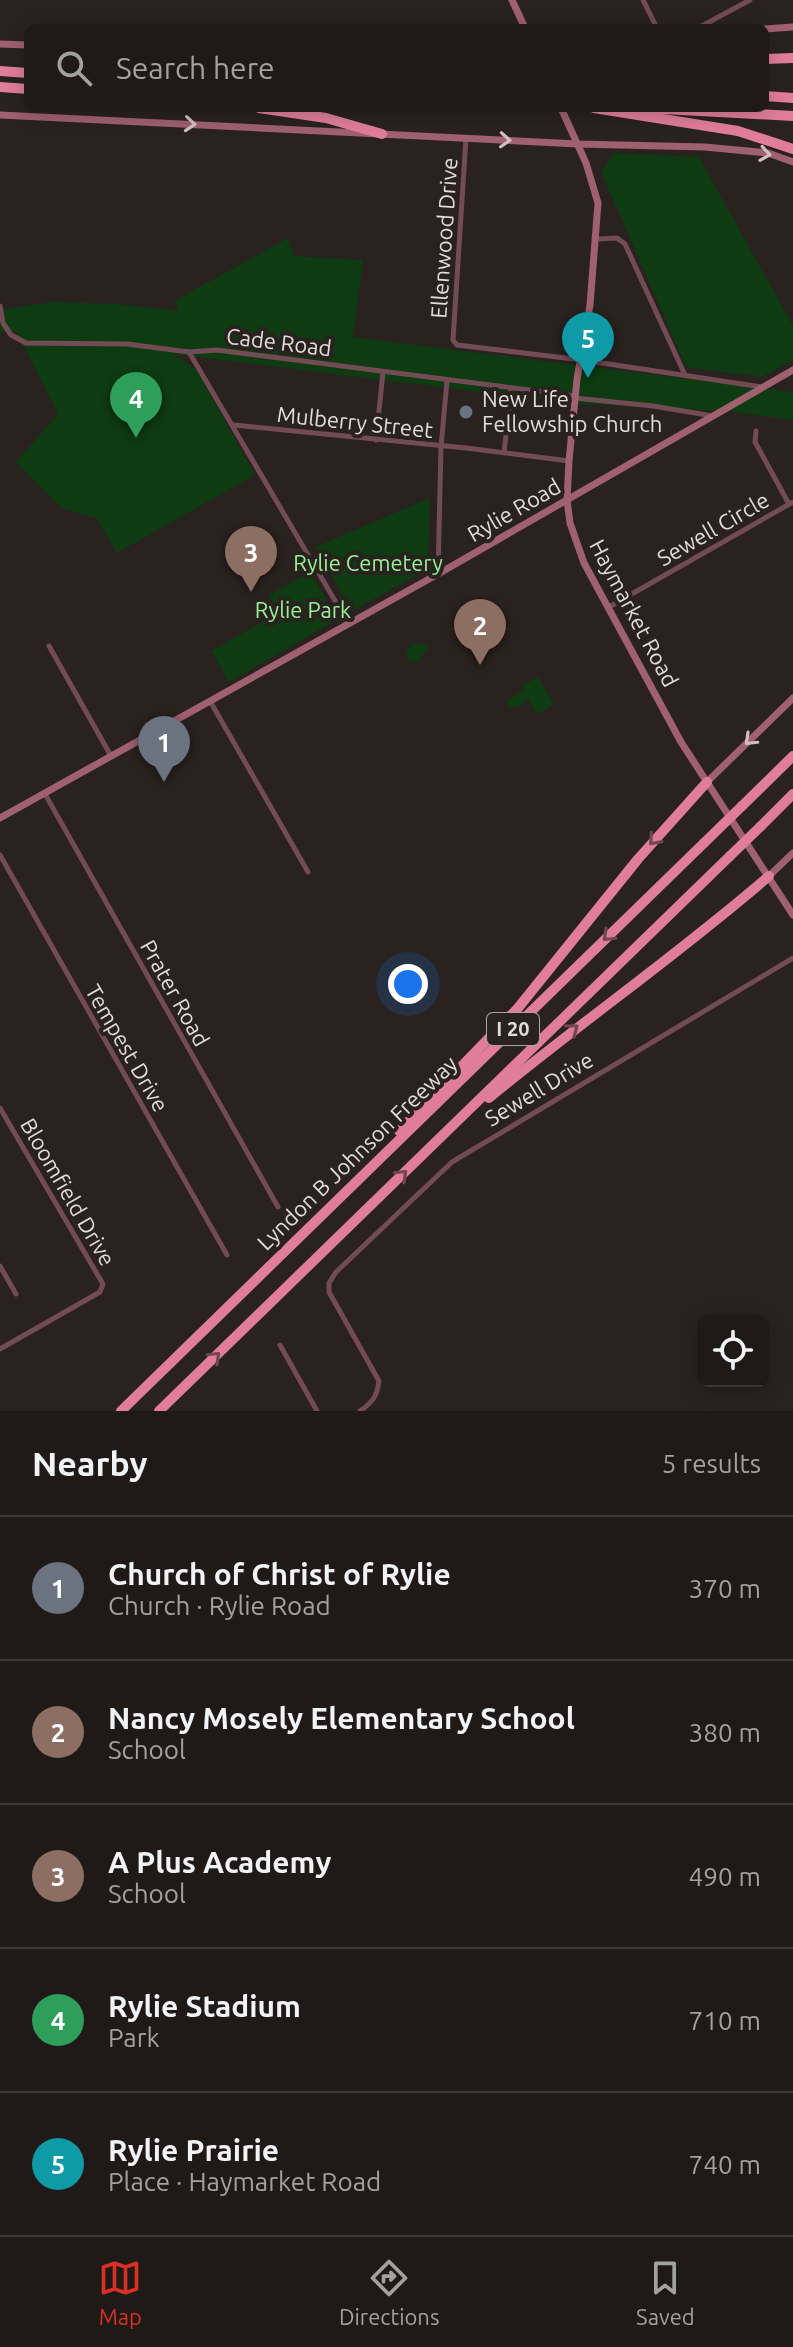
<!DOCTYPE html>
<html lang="en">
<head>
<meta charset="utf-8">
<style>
	body { margin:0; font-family:Ubuntu,sans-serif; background:#2c2724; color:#f1f3f6 }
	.controls { position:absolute; right:24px; bottom:24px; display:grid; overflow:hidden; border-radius:12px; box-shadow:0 4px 20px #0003 }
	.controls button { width:72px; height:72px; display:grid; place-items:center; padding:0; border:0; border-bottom:2px solid #3c3836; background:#1f1a17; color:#f1f3f6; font:40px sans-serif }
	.you { position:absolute; left:408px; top:984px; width:28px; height:28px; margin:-20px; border:6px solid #fff; border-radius:50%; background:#1a73e8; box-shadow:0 0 0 12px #1a73e833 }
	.badge { display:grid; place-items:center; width:52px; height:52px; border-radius:50%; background:#d93025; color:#fff; font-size:26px; font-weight:700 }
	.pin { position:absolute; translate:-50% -66px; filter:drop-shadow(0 2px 4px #0008) }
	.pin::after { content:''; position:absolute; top:42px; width:28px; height:24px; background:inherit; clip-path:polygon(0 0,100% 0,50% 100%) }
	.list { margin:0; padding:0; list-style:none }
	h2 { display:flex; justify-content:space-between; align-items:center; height:104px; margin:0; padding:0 32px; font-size:34px }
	h2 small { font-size:26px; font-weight:400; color:#a1a1a1 }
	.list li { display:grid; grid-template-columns:52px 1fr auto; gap:24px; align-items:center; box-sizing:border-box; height:144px; padding:0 32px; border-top:2px solid #3c3836 }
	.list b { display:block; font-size:30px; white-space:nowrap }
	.list p { margin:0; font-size:26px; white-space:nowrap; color:#a1a1a1 }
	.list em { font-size:26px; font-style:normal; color:#a1a1a1 }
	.icon { flex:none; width:44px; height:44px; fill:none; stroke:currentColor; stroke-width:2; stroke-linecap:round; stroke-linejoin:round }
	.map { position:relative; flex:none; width:793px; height:1411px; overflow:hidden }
	.search { position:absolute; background:#1f1a17; box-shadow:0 4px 20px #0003; left:24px; right:24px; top:24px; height:88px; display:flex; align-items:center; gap:20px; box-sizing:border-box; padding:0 28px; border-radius:12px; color:#a1a1a1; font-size:30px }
	.sheet { height:824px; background:#1f1a17 }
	nav { display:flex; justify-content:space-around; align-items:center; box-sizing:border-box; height:112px; border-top:2px solid #3c3836; background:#1f1a17; font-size:22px; color:#a1a1a1 }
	nav a { display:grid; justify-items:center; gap:4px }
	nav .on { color:#d93025 }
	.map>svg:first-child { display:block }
	.green { fill:#0e3b11 }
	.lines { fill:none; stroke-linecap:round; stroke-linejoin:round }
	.street { stroke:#734b54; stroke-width:5 }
	.secondary { stroke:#9f606f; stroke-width:7 }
	.highway { stroke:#e07e97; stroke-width:10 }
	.highway-bridge { stroke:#e07e97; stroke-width:10 }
	.oneway { stroke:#d1bec0 }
	.oneway2 { stroke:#72474f }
	.worship-dot { fill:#6b7280; stroke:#29221f; stroke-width:3 }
	.labels { text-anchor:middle; stroke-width:8; stroke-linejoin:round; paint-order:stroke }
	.shield { fill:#29221f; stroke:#aaa5a3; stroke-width:2 }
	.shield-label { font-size:20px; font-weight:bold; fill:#e2dddb }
	.street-label { font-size:22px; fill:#e2dddb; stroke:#29221f }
	.poi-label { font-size:22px; fill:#e2dddb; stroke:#29221f; text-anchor:start }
	.park-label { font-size:22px; fill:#96f396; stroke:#29221f }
</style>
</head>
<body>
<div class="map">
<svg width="793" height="1411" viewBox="0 0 793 1411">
	<rect width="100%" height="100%" fill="#29221f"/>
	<g class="green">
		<polygon points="614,153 699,157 793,326 793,360 761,377 686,367 601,172"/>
		<polygon points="288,238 294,256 363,260 353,337 793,392 793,420 733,412 568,403 173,354 197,370 255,475 117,553 97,519 61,508 16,462 58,414 16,331 0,332 0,310 51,302 118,304 179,311 174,301"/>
		<polygon points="430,498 428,569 354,610 351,609 315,547"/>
		<polygon points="310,572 338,619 229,682 211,651 278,613 269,595"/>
		<polygon points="424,643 428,648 417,662 409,660 406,655 408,648 413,644"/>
		<polygon points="538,677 554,704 537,714 528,699 519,707 508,706 507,701 520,692 525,693 521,686"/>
	</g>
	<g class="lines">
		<g class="street">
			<polyline points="643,0 657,28"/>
			<polyline points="698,28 750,0"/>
			<polyline points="466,138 453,340 457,345 582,360 762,387"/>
			<polyline points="597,239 617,238 625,244 685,375"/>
			<polyline points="0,306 3,323 11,335 26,343 127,344 189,352 217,350 576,396"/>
			<polyline points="189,352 348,623"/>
			<polyline points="575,398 653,406 713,416"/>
			<polyline points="234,425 466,448 569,461"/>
			<polyline points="756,431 755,442 789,504"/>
			<polyline points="376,440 383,372"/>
			<polyline points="504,453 511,388"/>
			<polyline points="438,574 441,447 447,381"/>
			<polyline points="609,607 793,502"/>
			<polyline points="49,646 111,756"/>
			<polyline points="210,701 308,872"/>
			<polyline points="45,794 278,1207"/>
			<polyline points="0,855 227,1255"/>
			<polyline points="0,1108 103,1284 100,1292 0,1349"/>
			<polyline points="0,1266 16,1294"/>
			<polyline points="280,1345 317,1411"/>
			<path d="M 360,1411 C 373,1402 377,1396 379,1381 L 329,1292 L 329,1283 L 336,1272 L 452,1162 L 793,958"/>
		</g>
		<g class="secondary">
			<polyline points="512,0 525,28"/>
			<polyline points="765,29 793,27"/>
			<polyline points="0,44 28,45"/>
			<polyline points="561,108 586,163 598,203 590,305 577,379 569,461 567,500 570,523 584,563 681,742 793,915"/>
			<polyline points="0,115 578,144 705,147 768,153 793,162"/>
			<polyline points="707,782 793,698"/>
			<polyline points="0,818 438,574 793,370"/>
			<polyline points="769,876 793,853"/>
		</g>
		<g class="highway">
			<polyline points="765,59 793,58"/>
			<polyline points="0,71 28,73"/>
			<polyline points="0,87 28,89"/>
			<polyline points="765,96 793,98"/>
			<polyline points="259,108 326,118 382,134"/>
			<polyline points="594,108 738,131 793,149"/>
			<polyline points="645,108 793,116"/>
			<polyline points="742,806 793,756"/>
			<polyline points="760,827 793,794"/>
			<path d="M 489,1098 C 581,1022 679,954 769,876"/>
			<polyline points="399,1131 518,1008 638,859 707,782"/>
			<polyline points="121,1411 704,843"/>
			<polyline points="159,1411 730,856"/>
		</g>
		<g class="highway-bridge">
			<polyline points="704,843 742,806"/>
			<polyline points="730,856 760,827"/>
		</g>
	</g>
	<defs><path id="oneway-chevron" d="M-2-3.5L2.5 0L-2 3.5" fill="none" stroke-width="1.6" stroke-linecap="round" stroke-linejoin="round" transform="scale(2)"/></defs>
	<g class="oneway">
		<use href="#oneway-chevron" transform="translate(190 124) rotate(5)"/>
		<use href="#oneway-chevron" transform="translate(505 140) rotate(3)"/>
		<use href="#oneway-chevron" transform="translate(765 154) rotate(9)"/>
		<use href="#oneway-chevron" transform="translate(750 740) rotate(136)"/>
	</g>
	<g class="oneway2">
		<use href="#oneway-chevron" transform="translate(654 840) rotate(131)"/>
		<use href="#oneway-chevron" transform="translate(608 936) rotate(136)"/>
		<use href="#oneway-chevron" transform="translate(573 1029) rotate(-37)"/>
		<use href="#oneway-chevron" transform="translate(402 1175) rotate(-44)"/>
		<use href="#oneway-chevron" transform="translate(215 1357) rotate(-44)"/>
	</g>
	<circle class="worship-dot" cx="466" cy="412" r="8"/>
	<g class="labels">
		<rect class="shield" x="487" y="1013" width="52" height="32" rx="6"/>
		<g class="shield-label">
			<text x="513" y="1036">I 20</text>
		</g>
		<g class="street-label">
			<text transform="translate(444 238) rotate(-86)" y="8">Ellenwood Drive</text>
			<text transform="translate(279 342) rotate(7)" y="8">Cade Road</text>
			<text transform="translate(355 422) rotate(6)" y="8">Mulberry Street</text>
			<text transform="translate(514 510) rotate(-30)" y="8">Rylie Road</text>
			<text transform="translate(713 529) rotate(-30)" y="8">Sewell Circle</text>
			<text transform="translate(634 613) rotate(62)" y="8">Haymarket Road</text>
			<text transform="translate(175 993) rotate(61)" y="8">Prater Road</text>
			<text transform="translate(127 1048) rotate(60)" y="8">Tempest Drive</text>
			<text transform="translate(539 1089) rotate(-31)" y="8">Sewell Drive</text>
			<text transform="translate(357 1153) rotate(-44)" y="8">Lyndon B Johnson Freeway</text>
			<text transform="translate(68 1192) rotate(60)" y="8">Bloomfield Drive</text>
		</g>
		<g class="poi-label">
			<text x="482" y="407">New Life<tspan x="482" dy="25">Fellowship Church</tspan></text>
		</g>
		<g class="park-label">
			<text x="368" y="571">Rylie Cemetery</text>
			<text x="303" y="618">Rylie Park</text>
		</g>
	</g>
</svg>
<div class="controls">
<button><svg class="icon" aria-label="locate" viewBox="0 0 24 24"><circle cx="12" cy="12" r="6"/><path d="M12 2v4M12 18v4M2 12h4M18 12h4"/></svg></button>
</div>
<div class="you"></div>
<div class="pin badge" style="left:164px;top:782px;background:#6b7280">1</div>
<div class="pin badge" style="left:480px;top:665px;background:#8d6e63">2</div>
<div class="pin badge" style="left:251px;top:592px;background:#8d6e63">3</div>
<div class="pin badge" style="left:136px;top:438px;background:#2e9e5b">4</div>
<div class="pin badge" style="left:588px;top:378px;background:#0f9aa8">5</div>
<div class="search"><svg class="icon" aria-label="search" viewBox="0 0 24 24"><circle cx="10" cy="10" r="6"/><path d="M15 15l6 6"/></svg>Search here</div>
</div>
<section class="sheet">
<h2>Nearby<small>5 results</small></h2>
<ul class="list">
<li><span class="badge" style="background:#6b7280">1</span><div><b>Church of Christ of Rylie</b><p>Church · Rylie Road</p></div><em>370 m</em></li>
<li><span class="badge" style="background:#8d6e63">2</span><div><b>Nancy Mosely Elementary School</b><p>School</p></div><em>380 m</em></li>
<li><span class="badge" style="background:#8d6e63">3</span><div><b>A Plus Academy</b><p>School</p></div><em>490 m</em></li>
<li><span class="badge" style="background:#2e9e5b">4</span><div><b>Rylie Stadium</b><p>Park</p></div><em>710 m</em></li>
<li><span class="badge" style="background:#0f9aa8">5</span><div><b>Rylie Prairie</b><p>Place · Haymarket Road</p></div><em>740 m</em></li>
</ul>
</section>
<nav>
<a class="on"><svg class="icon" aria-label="map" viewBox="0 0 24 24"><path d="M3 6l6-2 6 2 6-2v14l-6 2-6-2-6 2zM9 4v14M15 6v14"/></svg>Map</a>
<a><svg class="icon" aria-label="directions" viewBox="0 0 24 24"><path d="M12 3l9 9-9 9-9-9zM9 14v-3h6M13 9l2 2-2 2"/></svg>Directions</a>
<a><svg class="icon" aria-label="saved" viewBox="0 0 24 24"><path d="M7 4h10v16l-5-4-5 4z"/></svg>Saved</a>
</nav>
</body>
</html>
